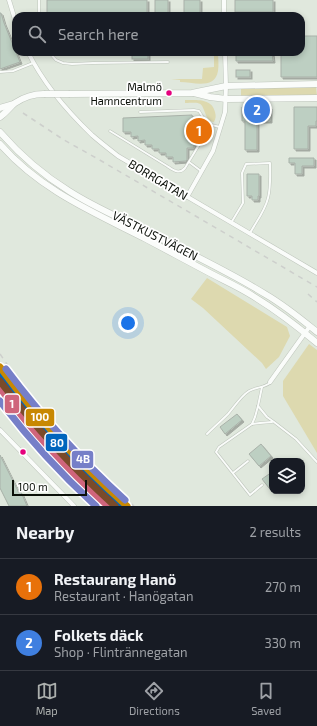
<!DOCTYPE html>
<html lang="en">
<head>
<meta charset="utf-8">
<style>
	body { margin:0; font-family:"Exo 2",sans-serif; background:#20242c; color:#f1f3f6 }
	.controls { position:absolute; right:12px; bottom:12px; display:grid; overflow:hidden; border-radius:8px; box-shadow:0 2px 6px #0003 }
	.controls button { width:36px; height:36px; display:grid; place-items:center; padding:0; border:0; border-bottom:1px solid #363941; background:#171b24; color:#f1f3f6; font:20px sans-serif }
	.scale { position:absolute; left:12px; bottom:10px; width:75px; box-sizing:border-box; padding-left:4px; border:2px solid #0b1009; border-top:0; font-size:11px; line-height:14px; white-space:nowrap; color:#0b1009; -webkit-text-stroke:3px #fff; paint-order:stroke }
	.you { position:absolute; left:128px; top:323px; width:14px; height:14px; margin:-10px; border:3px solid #fff; border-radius:50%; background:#1a73e8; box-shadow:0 0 0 6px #1a73e833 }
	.badge { display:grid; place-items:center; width:26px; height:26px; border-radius:50%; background:#abafad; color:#fff; font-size:13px; font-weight:700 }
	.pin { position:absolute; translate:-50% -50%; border:2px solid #fff; box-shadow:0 1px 4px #0006 }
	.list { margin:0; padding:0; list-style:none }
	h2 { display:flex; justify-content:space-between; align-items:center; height:52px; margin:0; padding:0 16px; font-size:17px }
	h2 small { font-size:13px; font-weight:400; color:#9ea1a6 }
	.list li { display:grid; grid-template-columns:26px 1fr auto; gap:12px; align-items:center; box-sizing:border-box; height:56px; padding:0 16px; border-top:1px solid #363941 }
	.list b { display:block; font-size:15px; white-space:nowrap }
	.list p { margin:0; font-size:13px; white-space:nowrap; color:#9ea1a6 }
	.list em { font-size:13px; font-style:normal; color:#9ea1a6 }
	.icon { flex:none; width:22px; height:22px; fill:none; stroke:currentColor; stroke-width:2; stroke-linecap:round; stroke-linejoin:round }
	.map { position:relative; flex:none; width:317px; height:506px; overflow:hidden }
	.search { position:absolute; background:#171b24; box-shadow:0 2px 6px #0003; left:12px; right:12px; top:12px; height:44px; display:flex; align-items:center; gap:10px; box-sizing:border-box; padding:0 14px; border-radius:12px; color:#9ea1a6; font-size:15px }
	.sheet { height:164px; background:#171b24 }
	nav { display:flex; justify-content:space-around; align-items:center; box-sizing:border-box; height:56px; border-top:1px solid #363941; background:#171b24; font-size:11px; color:#9ea1a6 }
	nav a { display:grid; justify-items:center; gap:2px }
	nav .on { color:#abafad }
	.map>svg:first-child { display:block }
	.green { fill:#ddd9af }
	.building { fill:#bdcfc2; stroke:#a9b1a9; filter:url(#shadow) }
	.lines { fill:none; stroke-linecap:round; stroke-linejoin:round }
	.lane-casing { stroke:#bec5bc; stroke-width:3 }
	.street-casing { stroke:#bec5bc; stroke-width:5 }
	.secondary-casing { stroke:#bec5bc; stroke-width:7 }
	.lane { stroke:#fafcfa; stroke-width:2 }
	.street { stroke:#fafcfa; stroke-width:4 }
	.secondary { stroke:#fafcfa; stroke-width:6 }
	.rail { stroke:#cdcfcc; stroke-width:1.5; stroke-dasharray:5 5; stroke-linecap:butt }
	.secondary-bridge-casing { stroke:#bec5bc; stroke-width:7; stroke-linecap:butt }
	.secondary-bridge { stroke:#fafcfa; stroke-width:6 }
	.rail-1-casing { stroke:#fff; stroke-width:10 }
	.rail-2-casing { stroke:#fff; stroke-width:10 }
	.rail-3-casing { stroke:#fff; stroke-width:10 }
	.rail-4-casing { stroke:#fff; stroke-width:10 }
	.rail-5-casing { stroke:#fff; stroke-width:10 }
	.rail-6-casing { stroke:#fff; stroke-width:10 }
	.rail-1 { stroke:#0065bd; stroke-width:7 }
	.rail-2 { stroke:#c88802; stroke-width:7 }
	.rail-3 { stroke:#cf657c; stroke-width:7 }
	.rail-4 { stroke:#767fc8; stroke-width:7 }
	.rail-5 { stroke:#767fc8; stroke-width:7 }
	.rail-6 { stroke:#7a4b2a; stroke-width:7 }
	.bus-dot { fill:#e5007d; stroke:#fff; stroke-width:1.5 }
	.labels { text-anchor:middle; stroke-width:3.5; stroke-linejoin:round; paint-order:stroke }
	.bus-label { font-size:11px; fill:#0b1009; stroke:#fff; text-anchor:end }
	.street-label { font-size:12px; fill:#0b1009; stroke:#fff }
	.line-badge { stroke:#fff; stroke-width:1.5 }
	.badge-label { font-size:11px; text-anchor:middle; font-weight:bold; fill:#fff }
</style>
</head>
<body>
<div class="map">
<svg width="317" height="506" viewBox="0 0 317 506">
	<defs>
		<filter id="shadow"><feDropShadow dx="2" dy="2" stdDeviation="0" flood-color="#0004"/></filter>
	</defs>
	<rect width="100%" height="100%" fill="#e0e8dd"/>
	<g class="green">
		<path d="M 214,52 L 218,52 C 218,58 219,65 218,71 C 215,90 193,82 180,82 L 180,80 L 171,79 L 202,79 L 203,68 L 214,67 Z"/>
		<polygon points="316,87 317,96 241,96 241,88"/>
		<path d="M 185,100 C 196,100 212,98 215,112 C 216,116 216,118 214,122 L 209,121 L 208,119 C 200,103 205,102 185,103 Z"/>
		<polygon points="207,278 287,327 290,336 279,357 266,369 262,363 203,308 191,299"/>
		<polygon points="309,344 317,350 317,453 283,396 283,381"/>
	</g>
	<g class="building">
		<rect x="47" y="0" width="100" height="16"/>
		<rect x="155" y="0" width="13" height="16"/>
		<rect x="184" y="0" width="16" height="16"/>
		<rect x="235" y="0" width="38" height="12"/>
		<polygon points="0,13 1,13 4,23 20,62 0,69"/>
		<polygon points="301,36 317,36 317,77 281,77 281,52 301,52"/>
		<rect x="132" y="52" width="16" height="7"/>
		<polygon points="236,52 272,52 273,61 236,61"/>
		<rect x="236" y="70" width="14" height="7"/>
		<polygon points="242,107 270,107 270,121 257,121 257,150 245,150 245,121 242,121"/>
		<polygon points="294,107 317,107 317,121 316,121 316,126 308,126 308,149 294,149"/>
		<polygon points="192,115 193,119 198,119 199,137 194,138 194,148 187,148 187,160 186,161 173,162 173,157 166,157 166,153 159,153 159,149 152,149 152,145 145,145 145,140 138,141 138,136 131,137 131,132 123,132 123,118"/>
		<polygon points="289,158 314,158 314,166 302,166 302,174 295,174 295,163 289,163"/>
		<polygon points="247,174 259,174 259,196 258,196 258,200 252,200 252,196 247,196"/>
		<polygon points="237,414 242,420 225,434 220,427"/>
		<polygon points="261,444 271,456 259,466 249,454"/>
		<polygon points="0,455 19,493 21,492 27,506 9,506 0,488"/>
		<polygon points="272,472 272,485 269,488 262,479"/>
	</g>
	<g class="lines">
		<defs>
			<g id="lane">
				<polyline points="39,0 39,16"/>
				<polyline points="49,52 56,60 63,63 72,64 93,63 168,62"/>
				<polyline points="0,72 13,71 33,63"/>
				<polyline points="140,112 194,110 199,111 207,124 220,127"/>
				<path d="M 110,131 L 167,166 C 173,170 179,175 185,168 L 202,140"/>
				<polyline points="203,138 207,124"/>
				<polyline points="189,162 201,171"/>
				<path d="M 231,223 L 243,203 L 242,173 L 246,164 L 270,163 C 270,175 271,187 268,198 C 265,211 256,222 250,233"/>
				<polyline points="258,406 267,417 274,422 296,439 317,462"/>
				<polyline points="252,424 260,423 272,422"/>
				<path d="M 207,434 C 214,427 221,421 228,414 C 234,407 241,396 249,391 C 256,387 263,388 270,383"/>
				<polyline points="233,473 248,461"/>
				<polyline points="262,485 250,495 216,452 219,447 252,424 255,417 258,406 262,387"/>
			</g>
			<g id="street">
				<polyline points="9,0 16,23"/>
				<polyline points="224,16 224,0"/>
				<path d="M 28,52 C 43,83 67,111 92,135 C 100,142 109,149 118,156 L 317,273"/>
				<polyline points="187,197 213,151 225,112 226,86 225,52"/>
				<polyline points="270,382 310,326"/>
				<polyline points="0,430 74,506"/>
			</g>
			<g id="secondary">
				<polyline points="194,93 210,97 226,99 317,98"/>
				<polyline points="70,94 192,93 226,86 317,84"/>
				<polyline points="0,108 13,104"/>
				<path d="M 0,117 C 6,113 10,107 15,103 C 24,97 33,94 44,94"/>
				<path d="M 0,132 C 20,155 43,175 69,191 C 92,206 118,217 142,229 C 183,250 226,270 265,294 C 284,305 300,318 317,332"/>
				<path d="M 0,144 C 40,190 93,212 146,239 C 167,250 187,261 208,272 C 223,280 239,287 253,296 C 276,310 297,326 317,343"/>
			</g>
		</defs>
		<use href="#lane" class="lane-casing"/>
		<use href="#street" class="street-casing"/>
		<use href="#secondary" class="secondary-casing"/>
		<use href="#lane" class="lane"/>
		<use href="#street" class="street"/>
		<use href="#secondary" class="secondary"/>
		<g class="rail">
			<polyline points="23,113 64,140 98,159 317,287"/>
			<polyline points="308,294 317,302"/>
			<path d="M 0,354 C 13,373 25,391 39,409 C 67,444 100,476 134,506"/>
		</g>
		<defs>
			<polyline id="secondary-bridge" points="44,94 70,94"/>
		</defs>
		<use href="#secondary-bridge" class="secondary-bridge-casing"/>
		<use href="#secondary-bridge" class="secondary-bridge"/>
		<defs>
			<path id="rail-1" d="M 0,374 C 36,422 76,466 120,506"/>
			<path id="rail-2" d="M 0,367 C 37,418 80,464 127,506"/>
			<path id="rail-3" d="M 0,388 C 32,431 68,470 108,506"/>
			<path id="rail-4" d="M 6,369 C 42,417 81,460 125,500"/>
			<path id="rail-5" d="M 0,401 C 29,439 61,474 96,506"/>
			<path id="rail-6" d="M 0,381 C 34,426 73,468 115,506"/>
		</defs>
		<use href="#rail-1" class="rail-1-casing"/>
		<use href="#rail-2" class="rail-2-casing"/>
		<use href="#rail-3" class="rail-3-casing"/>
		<use href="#rail-4" class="rail-4-casing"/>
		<use href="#rail-5" class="rail-5-casing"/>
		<use href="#rail-6" class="rail-6-casing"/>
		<use href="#rail-1" class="rail-1"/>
		<use href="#rail-2" class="rail-2"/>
		<use href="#rail-3" class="rail-3"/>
		<use href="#rail-4" class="rail-4"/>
		<use href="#rail-5" class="rail-5"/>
		<use href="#rail-6" class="rail-6"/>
	</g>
	<g class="bus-dot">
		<circle cx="169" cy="93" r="3.5"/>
		<circle cx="23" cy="452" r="3.5"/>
	</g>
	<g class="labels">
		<g class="bus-label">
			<text x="162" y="91">Malmö<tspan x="162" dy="14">Hamncentrum</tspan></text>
		</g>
		<g class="street-label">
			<text transform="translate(158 180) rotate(31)" y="4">BORRGATAN</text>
			<text transform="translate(155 236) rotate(27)" y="4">VÄSTKUSTVÄGEN</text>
		</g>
	</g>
	<g class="line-badge">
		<rect x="4" y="394" width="16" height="20" rx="4" fill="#cf657c"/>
		<rect x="25" y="408" width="30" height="19" rx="4" fill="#c88802"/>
		<rect x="45" y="433" width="23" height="19" rx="4" fill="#0065bd"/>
		<rect x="71" y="450" width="23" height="19" rx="4" fill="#767fc8"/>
	</g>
	<g class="badge-label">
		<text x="12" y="408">1</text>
		<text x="40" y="421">100</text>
		<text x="57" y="447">80</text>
		<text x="83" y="463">4B</text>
	</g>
</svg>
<div class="controls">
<button><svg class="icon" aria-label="layers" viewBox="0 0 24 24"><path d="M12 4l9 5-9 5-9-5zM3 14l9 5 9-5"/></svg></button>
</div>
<div class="scale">100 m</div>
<div class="you"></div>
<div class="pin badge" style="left:199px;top:131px;background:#e8710a">1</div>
<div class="pin badge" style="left:257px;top:110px;background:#3f7fe0">2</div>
<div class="search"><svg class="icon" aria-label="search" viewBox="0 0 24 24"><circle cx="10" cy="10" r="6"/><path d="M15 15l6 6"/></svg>Search here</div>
</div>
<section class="sheet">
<h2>Nearby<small>2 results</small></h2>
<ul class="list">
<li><span class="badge" style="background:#e8710a">1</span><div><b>Restaurang Hanö</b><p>Restaurant · Hanögatan</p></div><em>270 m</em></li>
<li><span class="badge" style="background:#3f7fe0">2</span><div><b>Folkets däck</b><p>Shop · Flintrännegatan</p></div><em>330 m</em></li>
</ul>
</section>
<nav>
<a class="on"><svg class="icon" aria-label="map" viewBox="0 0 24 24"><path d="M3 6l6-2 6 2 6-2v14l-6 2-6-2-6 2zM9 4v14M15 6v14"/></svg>Map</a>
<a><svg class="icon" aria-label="directions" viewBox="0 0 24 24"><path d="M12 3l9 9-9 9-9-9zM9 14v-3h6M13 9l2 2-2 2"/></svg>Directions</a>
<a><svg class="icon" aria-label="saved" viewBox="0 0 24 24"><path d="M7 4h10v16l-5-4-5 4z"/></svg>Saved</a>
</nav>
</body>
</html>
